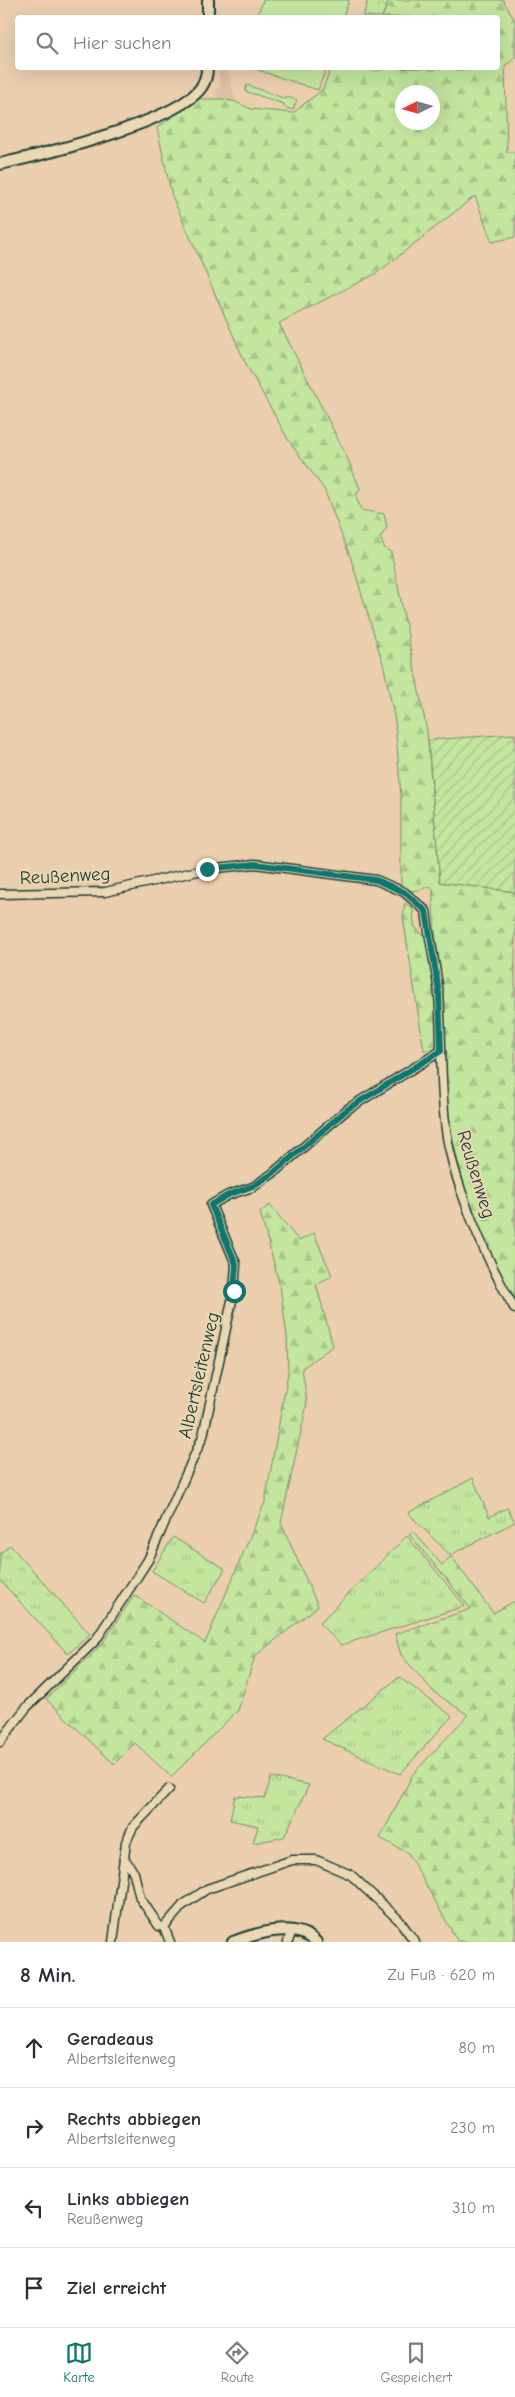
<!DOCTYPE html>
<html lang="de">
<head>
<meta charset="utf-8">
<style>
	body { margin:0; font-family:"Comic Neue",sans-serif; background:#f2f2f3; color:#2b2b33 }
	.compass { position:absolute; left:395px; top:85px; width:45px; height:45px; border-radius:50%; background:#fff; box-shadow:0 5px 20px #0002; rotate:265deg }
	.stop { position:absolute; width:15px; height:15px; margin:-11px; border:4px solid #0f766e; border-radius:50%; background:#fff }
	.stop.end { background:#0f766e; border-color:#fff; box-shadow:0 1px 5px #0008 }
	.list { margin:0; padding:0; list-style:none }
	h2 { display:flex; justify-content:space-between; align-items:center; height:65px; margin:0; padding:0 20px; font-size:21px }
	h2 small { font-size:16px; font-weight:400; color:#7c7c81 }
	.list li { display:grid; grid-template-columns:32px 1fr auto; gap:15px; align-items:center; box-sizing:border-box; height:80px; padding:0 20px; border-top:1px solid #e1e1e2 }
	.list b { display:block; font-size:19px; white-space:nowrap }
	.list p { margin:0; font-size:16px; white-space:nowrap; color:#7c7c81 }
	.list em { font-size:16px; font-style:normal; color:#7c7c81 }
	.icon { flex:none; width:28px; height:28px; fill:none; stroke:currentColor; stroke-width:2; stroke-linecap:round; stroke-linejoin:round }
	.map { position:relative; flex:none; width:515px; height:1942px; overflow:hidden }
	.search { position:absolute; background:#fff; box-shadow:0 5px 20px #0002; left:15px; right:15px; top:15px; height:55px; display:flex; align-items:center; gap:12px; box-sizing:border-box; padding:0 18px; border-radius:5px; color:#7c7c81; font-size:19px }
	.sheet { height:385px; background:#fff }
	nav { display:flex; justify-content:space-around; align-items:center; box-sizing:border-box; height:70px; border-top:1px solid #e1e1e2; background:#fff; font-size:14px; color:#7c7c81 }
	nav a { display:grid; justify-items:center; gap:2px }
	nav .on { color:#0f766e }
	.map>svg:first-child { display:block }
	.built { fill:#dfbfa3 }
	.grass { fill:url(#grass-tufts); stroke:#719169 }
	.forest { fill:url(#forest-firs); stroke:#719169; fill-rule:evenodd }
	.park { fill:url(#park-crowns); stroke:#719169 }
	.garden { fill:url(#garden-furrows); stroke:#719169 }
	.pitch { fill:#c3e59e; stroke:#719169 }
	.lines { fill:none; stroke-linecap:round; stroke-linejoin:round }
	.street-casing { stroke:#1f3d34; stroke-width:11 }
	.secondary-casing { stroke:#1f3d34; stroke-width:14 }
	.street { stroke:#ead8b5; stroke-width:8 }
	.secondary { stroke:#ead8b5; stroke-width:10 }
	.route { stroke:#0f766e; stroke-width:6 }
	.labels { text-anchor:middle; stroke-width:4; stroke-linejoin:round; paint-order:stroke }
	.street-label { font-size:19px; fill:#1f3d34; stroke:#ead8b5 }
</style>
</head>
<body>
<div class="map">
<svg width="515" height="1942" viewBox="0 0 515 1942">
	<defs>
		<pattern id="grass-tufts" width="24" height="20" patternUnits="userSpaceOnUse" patternTransform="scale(1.25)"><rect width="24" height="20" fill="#c3e59e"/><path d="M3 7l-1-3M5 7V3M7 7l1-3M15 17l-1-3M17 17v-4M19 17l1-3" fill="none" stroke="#a7c589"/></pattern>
		<pattern id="forest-firs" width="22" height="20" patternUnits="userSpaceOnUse" patternTransform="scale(1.25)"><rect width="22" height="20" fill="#c3e59e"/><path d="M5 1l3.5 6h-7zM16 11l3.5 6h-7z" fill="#a7c589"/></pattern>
		<pattern id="park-crowns" width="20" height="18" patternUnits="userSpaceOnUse" patternTransform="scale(1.25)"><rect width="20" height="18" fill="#c3e59e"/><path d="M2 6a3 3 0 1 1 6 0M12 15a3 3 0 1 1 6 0" fill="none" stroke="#a7c589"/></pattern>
		<pattern id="garden-furrows" width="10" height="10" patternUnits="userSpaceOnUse" patternTransform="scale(1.25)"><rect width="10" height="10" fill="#c3e59e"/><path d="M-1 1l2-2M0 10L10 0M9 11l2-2" fill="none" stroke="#a7c589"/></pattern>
	</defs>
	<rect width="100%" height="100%" fill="#eaceae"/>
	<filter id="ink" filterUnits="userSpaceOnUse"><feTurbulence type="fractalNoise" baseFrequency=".02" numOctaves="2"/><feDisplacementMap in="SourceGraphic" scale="10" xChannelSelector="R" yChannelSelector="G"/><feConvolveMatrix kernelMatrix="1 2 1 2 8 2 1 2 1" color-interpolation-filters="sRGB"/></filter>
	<g filter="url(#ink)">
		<polygon class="built" points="228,71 236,102 223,99 218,100 215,91 220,87 219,72"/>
		<g class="grass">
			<polygon points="473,1478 489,1517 507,1508 515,1522 450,1555 408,1513"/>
			<polygon points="407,1536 465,1606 341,1645 319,1623"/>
			<polygon points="173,1537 225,1569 204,1603 152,1571"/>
			<polygon points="10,1545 90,1634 68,1654 0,1580 0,1554"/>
			<polygon points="399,1677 452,1716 400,1774 322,1739"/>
			<polygon points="271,1777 309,1785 284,1837 253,1843 258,1826 230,1820 235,1796 265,1798"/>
		</g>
		<g class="forest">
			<path d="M 389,0 L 503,0 L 515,21 L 515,58 L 505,66 L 507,152 L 515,152 L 515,237 L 492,242 L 475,196 L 377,273 L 279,323 L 346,455 L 360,489 L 356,496 L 361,510 L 384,514 L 387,527 L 380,538 L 385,549 L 391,552 L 427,731 L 440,882 L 515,892 L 515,1302 C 479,1242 455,1171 447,1101 C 442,1061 445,1020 441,979 C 438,949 432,920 433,889 L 430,886 C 419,890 411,894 401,886 L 401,796 L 395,721 L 384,667 L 351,559 L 324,489 L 289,441 L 245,362 L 172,196 L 157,128 L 196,99 L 223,99 L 236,102 L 251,109 L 293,113 L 323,89 L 331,68 L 498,68 L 498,18 L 382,17 ZM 402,92 L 432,92 L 432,122 L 402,122 Z"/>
			<polygon points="405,903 413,908 414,926 426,938 436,1001 437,1050 424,1050 403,917"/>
			<polygon points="270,1205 299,1241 314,1233 332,1276 316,1284 333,1346 302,1368 307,1403 281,1523 318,1606 255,1656 238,1710 171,1777 135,1743 114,1764 46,1699 102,1644 134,1595 205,1643 265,1502 288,1373 287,1336 280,1286 260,1212"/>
			<polygon points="413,1531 442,1565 451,1556 493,1613 515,1601 515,1942 458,1942 408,1853 380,1838 413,1774 468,1715 434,1692 401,1655 395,1634 471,1609 409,1534"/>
		</g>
		<polygon class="park" points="368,0 389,0 382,17 363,17"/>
		<polygon class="garden" points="515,734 515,892 440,882 428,740"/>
		<g class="pitch">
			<polygon points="263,0 349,0 343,17 257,17"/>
			<polygon points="252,68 326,68 318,90"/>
			<polygon points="247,85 286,99 287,97 297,100 293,110 284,107 284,104 245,91"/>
		</g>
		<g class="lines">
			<defs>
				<g id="street">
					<path d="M 0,894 L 105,892 L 207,869 L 255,864 L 376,880 L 404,892 L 426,911 C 429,939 436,966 439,994 C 442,1036 440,1080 445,1122 C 450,1177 487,1262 515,1309"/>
					<polyline points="0,1742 26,1708 96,1640 148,1560 203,1436 234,1291 236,1264 211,1205 228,1195 253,1187 272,1174 349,1108 441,1051"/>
					<polyline points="164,1927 159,1926 140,1898 134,1873 124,1858 126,1842 133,1827 169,1789"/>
					<polyline points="113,1942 124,1858"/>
					<polyline points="170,1942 164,1927 183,1905 207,1889 292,1860 316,1860 351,1875 399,1920 415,1942"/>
					<polyline points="288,1942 291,1932"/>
				</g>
				<g id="secondary">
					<polyline points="208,0 208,18"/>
					<path d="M 0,164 C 41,155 181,121 202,86 C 205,81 207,73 207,68"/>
					<path d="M 233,1942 C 257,1933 295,1921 316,1942"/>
				</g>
			</defs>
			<use href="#street" class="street-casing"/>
			<use href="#secondary" class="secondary-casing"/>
			<use href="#street" class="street"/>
			<use href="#secondary" class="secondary"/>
		</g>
	</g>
	<g class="lines" filter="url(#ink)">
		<polyline class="route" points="207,869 255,864 376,880 404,892 426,911 439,993 441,1051 349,1108 272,1174 253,1186 228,1195 211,1205 236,1264 234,1291"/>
	</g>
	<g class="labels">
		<g class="street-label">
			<text transform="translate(65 875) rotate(-3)" y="7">Reußenweg</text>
			<text transform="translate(477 1174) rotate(73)" y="7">Reußenweg</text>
			<text transform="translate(198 1375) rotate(-77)" y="7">Albertsleitenweg</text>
		</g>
	</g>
</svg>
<svg class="compass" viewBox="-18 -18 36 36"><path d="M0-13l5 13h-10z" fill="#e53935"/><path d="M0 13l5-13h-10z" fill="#7c7c81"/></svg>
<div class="stop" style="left:234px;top:1291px"></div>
<div class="stop end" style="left:207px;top:869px"></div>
<div class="search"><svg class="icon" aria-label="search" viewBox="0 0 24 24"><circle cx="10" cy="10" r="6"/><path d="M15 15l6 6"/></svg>Hier suchen</div>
</div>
<section class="sheet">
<h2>8 Min.<small>Zu Fuß · 620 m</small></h2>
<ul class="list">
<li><svg class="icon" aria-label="ahead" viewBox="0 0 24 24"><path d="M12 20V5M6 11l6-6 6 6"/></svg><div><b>Geradeaus</b><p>Albertsleitenweg</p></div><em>80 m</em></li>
<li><svg class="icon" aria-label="right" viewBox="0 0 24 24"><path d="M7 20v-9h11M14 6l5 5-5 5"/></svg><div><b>Rechts abbiegen</b><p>Albertsleitenweg</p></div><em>230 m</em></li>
<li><svg class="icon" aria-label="left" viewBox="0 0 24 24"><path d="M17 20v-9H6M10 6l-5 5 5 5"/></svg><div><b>Links abbiegen</b><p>Reußenweg</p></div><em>310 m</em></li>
<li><svg class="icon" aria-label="arrive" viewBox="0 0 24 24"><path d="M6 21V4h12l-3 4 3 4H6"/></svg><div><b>Ziel erreicht</b></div></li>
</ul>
</section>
<nav>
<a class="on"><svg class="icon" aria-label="map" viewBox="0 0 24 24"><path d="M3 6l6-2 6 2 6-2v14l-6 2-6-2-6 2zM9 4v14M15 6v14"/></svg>Karte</a>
<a><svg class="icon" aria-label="directions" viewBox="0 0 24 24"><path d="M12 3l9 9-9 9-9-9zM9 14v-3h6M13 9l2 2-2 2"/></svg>Route</a>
<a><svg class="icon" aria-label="saved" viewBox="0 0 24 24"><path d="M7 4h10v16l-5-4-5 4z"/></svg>Gespeichert</a>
</nav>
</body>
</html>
